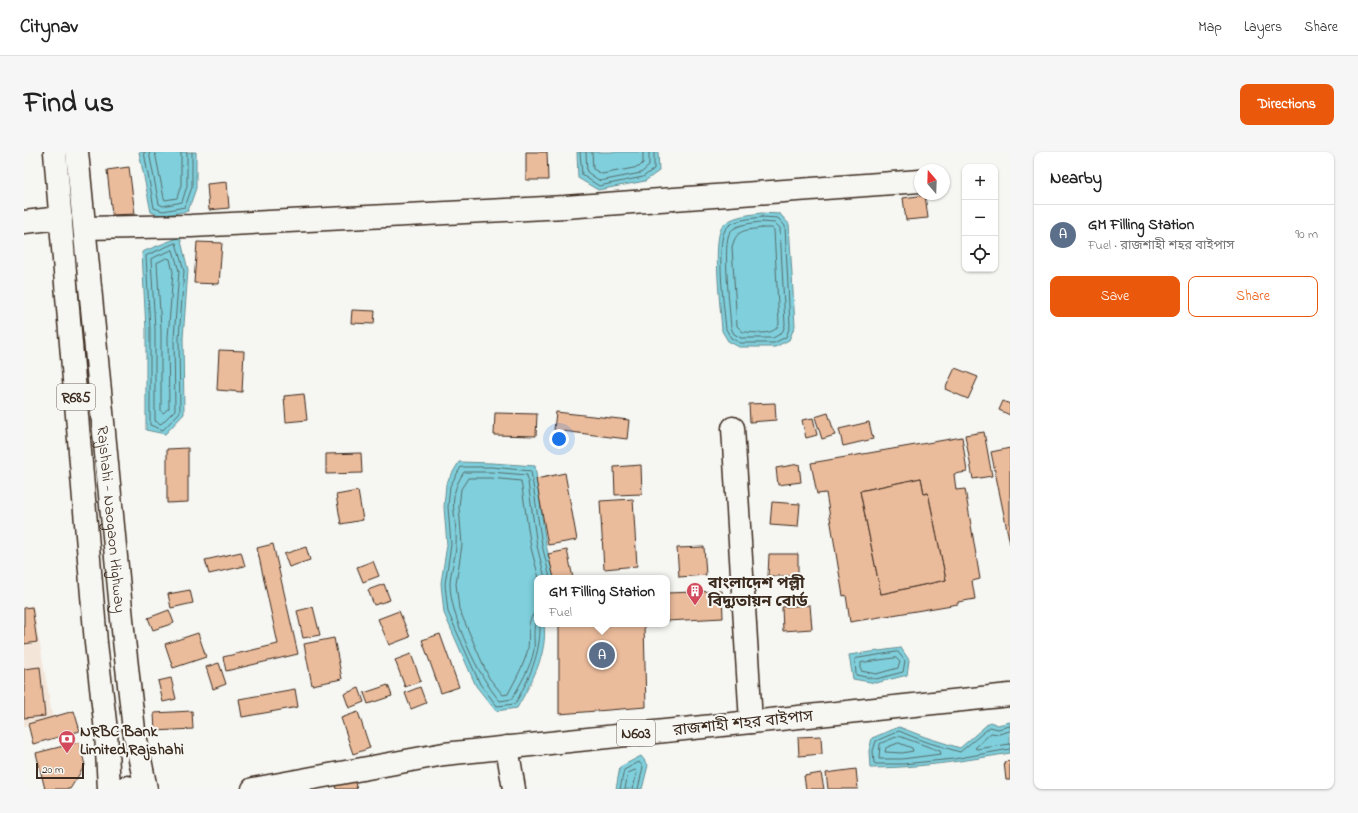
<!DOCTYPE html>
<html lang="en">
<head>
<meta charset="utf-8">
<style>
	body { margin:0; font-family:"Indie Flower","Noto Sans Bengali",sans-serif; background:#f6f6f6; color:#222 }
	.controls { position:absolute; right:12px; top:12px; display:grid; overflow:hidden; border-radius:8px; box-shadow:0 1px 3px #0004 }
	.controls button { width:36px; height:36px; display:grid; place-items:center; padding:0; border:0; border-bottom:1px solid #e0e0e0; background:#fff; color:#222; font:20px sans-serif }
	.compass { position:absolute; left:890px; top:12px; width:36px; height:36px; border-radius:50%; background:#fff; box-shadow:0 1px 3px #0004; rotate:341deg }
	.scale { position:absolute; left:12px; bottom:10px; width:48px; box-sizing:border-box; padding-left:4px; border:2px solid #3b2a1e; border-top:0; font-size:11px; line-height:14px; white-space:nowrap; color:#3b2a1e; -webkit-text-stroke:3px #f6f6f2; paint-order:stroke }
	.you { position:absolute; left:535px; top:287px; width:14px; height:14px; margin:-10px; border:3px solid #fff; border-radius:50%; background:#1a73e8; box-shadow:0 0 0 6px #1a73e833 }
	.badge { display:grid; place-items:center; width:26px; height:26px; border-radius:50%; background:#ea580c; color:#fff; font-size:13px; font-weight:700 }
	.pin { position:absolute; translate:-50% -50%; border:2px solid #fff; box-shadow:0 1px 4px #0006 }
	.popup { position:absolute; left:510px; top:423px; width:136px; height:52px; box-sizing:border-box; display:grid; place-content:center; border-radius:8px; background:#fff; filter:drop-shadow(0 1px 3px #0005); font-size:13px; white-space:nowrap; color:#767676 }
	.popup b { font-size:15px; color:#222 }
	.popup::after { content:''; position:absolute; left:50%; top:100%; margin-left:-8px; border:8px solid transparent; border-top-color:#fff }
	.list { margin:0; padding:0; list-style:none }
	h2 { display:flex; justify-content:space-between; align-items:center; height:52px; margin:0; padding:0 16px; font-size:17px }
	h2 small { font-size:13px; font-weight:400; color:#767676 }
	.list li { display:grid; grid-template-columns:26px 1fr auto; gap:12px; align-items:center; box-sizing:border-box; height:60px; padding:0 16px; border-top:1px solid #e0e0e0 }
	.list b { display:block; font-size:15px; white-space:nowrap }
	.list p { margin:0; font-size:13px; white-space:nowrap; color:#767676 }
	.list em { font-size:13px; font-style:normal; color:#767676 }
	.actions { display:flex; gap:8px; padding:12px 16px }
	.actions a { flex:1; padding:9px 0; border:1px solid #ea580c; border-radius:8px; text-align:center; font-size:14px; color:#ea580c }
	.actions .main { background:#ea580c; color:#fff }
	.icon { flex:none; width:22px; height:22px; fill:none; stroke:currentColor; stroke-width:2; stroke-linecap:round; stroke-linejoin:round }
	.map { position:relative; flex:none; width:986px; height:637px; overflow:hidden; border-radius:8px }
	header { display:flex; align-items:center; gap:24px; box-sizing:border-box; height:56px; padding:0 20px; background:#fff; border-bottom:1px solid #e0e0e0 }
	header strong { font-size:19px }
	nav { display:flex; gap:22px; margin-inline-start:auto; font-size:14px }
	.intro { display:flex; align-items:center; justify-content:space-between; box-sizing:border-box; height:96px; padding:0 24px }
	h1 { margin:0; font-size:28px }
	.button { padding:10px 18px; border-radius:8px; background:#ea580c; color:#fff; font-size:14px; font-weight:700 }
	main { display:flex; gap:24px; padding:0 24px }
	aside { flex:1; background:#fff; border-radius:8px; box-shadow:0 1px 3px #0004 }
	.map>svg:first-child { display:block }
	.built { fill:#f3e5d8 }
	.water { fill:#7fcfdc; stroke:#648d90 }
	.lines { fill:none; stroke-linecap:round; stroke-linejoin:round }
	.shore { stroke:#566c6a; stroke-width:1 }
	.building { fill:#ebbc9c; stroke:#3b2a1e; fill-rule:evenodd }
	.minor-casing { stroke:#3b2a1e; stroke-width:25 }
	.major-casing { stroke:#3b2a1e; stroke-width:25 }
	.highway-casing { stroke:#3b2a1e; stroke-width:25 }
	.minor { stroke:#f6f6f2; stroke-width:22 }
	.major { stroke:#f6f6f2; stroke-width:22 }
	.highway { stroke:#f6f6f2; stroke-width:22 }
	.labels { text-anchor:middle; stroke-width:4; stroke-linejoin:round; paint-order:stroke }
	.shield { fill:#f6f6f2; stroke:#73675e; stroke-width:1 }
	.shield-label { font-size:15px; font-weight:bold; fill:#3b2a1e }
	.street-label { font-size:16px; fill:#3b2a1e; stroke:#f6f6f2 }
	.poi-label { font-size:16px; font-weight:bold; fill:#3b2a1e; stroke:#f6f6f2; text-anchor:start }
</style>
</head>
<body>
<header>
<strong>Citynav</strong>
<nav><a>Map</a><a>Layers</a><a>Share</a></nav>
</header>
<div class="intro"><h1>Find us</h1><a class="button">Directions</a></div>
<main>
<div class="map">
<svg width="986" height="637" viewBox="0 0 986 637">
	<rect width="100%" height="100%" fill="#f6f6f2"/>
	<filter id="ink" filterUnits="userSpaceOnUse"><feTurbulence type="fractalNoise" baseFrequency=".025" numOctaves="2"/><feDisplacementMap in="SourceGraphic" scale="8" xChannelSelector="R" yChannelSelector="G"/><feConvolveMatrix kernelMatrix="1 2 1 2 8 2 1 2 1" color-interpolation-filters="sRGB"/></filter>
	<g filter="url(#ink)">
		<polygon class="built" points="9,453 29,569 0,575 0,455"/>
		<g class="water">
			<polygon points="115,0 172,0 172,36 164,59 138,64 127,60"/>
			<polygon points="553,0 634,0 635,19 621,29 574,38 554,26"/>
			<path d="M 737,61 L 756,62 L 765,72 L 771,174 L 765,188 L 751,195 L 715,195 L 704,189 L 698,179 C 697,159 688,89 698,75 C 706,64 725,63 737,61 Z"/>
			<polygon points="156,85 164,118 159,186 160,262 141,282 122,278 122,178 118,100"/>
			<path d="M 435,310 L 468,311 L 511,314 L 522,393 L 530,426 L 513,426 L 513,472 L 520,472 C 524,502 507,531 493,556 L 472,559 L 452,534 L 420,461 L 417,431 L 423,393 L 420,355 L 422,332 Z"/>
			<polygon points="877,496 885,508 883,523 852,531 829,527 825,503"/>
			<path d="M 966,570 L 974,573 L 986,570 L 986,601 C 939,609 894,616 846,616 L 845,599 L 848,586 L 875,575 L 901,585 L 936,596 Z"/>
			<polygon points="617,604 624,613 618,637 592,637 596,615"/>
		</g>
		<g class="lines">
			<g class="shore">
				<polyline points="120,0 130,56 139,59 161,55 168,35 168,0"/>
				<polyline points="125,0 135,52 139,54 158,50 163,34 163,0"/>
				<polyline points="131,0 140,46 141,48 153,46 157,33 157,0"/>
				<polyline points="556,0 558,23 575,34 619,25 630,17 630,0"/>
				<polyline points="562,0 563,20 576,29 617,21 625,14 625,0"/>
				<polyline points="568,0 569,17 578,22 615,15 619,11 619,0"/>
				<path d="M 738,65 L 754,66 L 761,74 L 766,174 L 762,185 L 750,191 L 716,191 L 707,186 L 702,177 C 700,157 692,94 701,78 C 707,67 727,67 738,65 Z"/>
				<path d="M 738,70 L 751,71 L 756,76 L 761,173 L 758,181 L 749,186 L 717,186 L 710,182 L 707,176 C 706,159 698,91 706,80 C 712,72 729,71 738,70 Z"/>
				<path d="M 738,76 L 748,76 L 750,78 L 755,172 C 750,185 730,180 719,180 L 713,174 L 708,95 C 713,76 721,79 738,76 Z"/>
				<polygon points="152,91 160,119 155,186 156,260 139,278 126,273 126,177 122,104"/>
				<polygon points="149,98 155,119 150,186 151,258 137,272 131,269 131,177 127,107"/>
				<polygon points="143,106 146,107 149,120 144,186 145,256 139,261 137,259 137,177 133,111"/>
				<path d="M 513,459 C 501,467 506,483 504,496 C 501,512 491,528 484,542 L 479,543 L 465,526 L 435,457 L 432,432 L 438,393 L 435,355 L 437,337 L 444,326 L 467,326 L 497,329 L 507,396 L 515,426"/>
				<path d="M 513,467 C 508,475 511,488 510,498 C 507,515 496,532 488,547 L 476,549 C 455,526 426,464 426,432 C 426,419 432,406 432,393 C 434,363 421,348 440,320 L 467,320 L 503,323 L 513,394 L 521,426"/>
				<path d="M 516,472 C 517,501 505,527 491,552 L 473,554 L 456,532 L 424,460 L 421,432 L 427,393 L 424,355 L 426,334 L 437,315 L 468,315 L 507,319 L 518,393 L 526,426"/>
				<polygon points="874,500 881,509 879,520 852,527 832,523 831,507"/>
				<polygon points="872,506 876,510 874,516 852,522 837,519 837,511"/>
				<polyline points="986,574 974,577 966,575 936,600 899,589 875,579 852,589 849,599 850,611 852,612 879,612 930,607 986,597"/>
				<polyline points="986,579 975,582 967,581 951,596 953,597 986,592"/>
				<polygon points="875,584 916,599 917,602 878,607 855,607 856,592"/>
				<polygon points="875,591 888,596 889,599 878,601 861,600 862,596"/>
				<polyline points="596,637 600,618 615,610 619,615 614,637"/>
				<polyline points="601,637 604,621 611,618 613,620 609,637"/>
			</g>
		</g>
		<g class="building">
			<polygon points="502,0 523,0 524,28 502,28"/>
			<polygon points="105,15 111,62 88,63 83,18"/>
			<polygon points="203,30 205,56 185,58 183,32"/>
			<polygon points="901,43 904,66 882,68 879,46"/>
			<polygon points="173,90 198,91 195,132 170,131"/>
			<polygon points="328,158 351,159 350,172 327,171"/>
			<polygon points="195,198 220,199 218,240 193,238"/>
			<polygon points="931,216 954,225 944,247 921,237"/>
			<polygon points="280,242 283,268 262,270 260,244"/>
			<polygon points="979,249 986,252 986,263 975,258"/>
			<polygon points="751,251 752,268 726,270 725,252"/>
			<polygon points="532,260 605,268 603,287 530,278"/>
			<polygon points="471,261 513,262 512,284 470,283"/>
			<polygon points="804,261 811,283 798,287 791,265"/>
			<polygon points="789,266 793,283 782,286 778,268"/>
			<polygon points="845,270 849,287 819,294 815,277"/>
			<polygon points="960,280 968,324 949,327 941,283"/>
			<path d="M 938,285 L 943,320 L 930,322 L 932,338 L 941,337 L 956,427 L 948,429 L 951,447 L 934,450 L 934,452 L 826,470 L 822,443 L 819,444 L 802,341 L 793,342 L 787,311 ZM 897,326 L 900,342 L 904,341 L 922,428 L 857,442 L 836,339 Z"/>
			<polygon points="164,296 164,350 143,351 143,297"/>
			<polygon points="986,296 986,392 967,300"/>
			<polygon points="337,301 338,321 302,322 302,302"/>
			<polygon points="775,312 777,330 754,333 752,316"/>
			<polygon points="617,313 618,342 591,343 590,315"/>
			<polygon points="541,321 553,388 524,393 512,327"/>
			<polygon points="897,326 900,342 904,341 922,428 857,442 836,339"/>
			<polygon points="334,339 339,368 317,372 312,343"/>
			<polygon points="609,347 613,414 580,417 576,349"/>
			<polygon points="748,350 776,352 774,375 746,373"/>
			<polygon points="249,392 274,502 202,519 199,505 254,492 233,396"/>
			<polygon points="282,395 286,408 265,415 260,402"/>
			<polygon points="680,395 682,423 655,425 653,396"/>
			<polygon points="543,398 549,426 530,426 524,402"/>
			<polygon points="217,400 221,414 185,422 181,408"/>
			<polygon points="745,402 774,402 774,424 744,424"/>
			<polygon points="349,409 355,424 339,430 333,415"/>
			<polygon points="360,432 366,448 350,453 344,438"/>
			<polygon points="166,438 169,451 147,456 144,442"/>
			<polygon points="698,439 699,466 643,469 643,441"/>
			<polygon points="786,453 788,477 759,479 758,455"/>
			<polygon points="8,455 13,490 0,492 0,456"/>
			<polygon points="289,455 296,483 279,486 273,459"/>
			<polygon points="145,458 150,471 129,478 124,466"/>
			<polygon points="375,459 386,485 365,493 354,467"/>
			<polygon points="535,472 620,472 622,555 535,562"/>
			<polygon points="174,481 182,505 149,516 141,492"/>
			<polygon points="416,482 435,535 417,541 398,488"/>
			<polygon points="310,486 318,527 288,533 280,492"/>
			<polygon points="387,502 397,529 381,535 371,508"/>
			<polygon points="195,511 202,532 189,537 182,515"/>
			<polygon points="16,515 21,564 0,566 0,517"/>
			<polygon points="147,526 152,547 139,550 134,529"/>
			<polygon points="364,533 368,544 344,552 340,541"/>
			<polygon points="396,535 402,551 387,557 381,541"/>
			<polygon points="335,536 340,550 325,556 320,542"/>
			<polygon points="271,537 274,555 218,565 215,547"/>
			<polygon points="50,559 56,579 9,592 4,572"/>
			<polygon points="168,559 169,577 131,579 130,561"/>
			<polygon points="334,560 346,596 329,602 317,566"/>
			<polygon points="797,584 798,602 775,604 774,585"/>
			<polygon points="55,590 61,613 46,637 21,637 12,601"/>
			<polygon points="986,609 986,628 982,628 980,610"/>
			<polygon points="832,617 834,637 804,637 802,621"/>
			<polygon points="797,621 800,637 782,637 780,624"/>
			<polygon points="330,628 333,637 312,637 311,633"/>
		</g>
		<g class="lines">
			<defs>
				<g id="minor">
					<polyline points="0,70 37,66"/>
					<polyline points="61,76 167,74 541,55 896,29"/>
					<polyline points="709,276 727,570"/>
					<polyline points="483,595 490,637"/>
				</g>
				<g id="major">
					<polyline points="31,0 72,491 82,579 85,637"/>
					<path id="s1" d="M 53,0 L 100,488 L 110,578 L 122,637"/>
				</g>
				<g id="highway">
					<polyline points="97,637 103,635 115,637"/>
					<polyline points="229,637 420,602 986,543"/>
				</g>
			</defs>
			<use href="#minor" class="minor-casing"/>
			<use href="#major" class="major-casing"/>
			<use href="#highway" class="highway-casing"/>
			<use href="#minor" class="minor"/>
			<use href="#major" class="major"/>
			<use href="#highway" class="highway"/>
		</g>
	</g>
	<defs>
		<symbol id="building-pin" viewBox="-11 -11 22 30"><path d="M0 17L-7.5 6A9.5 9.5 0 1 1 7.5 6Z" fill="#d1495b" stroke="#f6f6f2"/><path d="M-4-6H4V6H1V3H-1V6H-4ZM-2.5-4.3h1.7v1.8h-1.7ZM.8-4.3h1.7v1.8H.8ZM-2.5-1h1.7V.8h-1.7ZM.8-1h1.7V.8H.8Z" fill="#fff"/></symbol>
		<symbol id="bank-pin" viewBox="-11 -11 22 30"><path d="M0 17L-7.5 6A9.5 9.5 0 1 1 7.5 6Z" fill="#d1495b" stroke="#f6f6f2"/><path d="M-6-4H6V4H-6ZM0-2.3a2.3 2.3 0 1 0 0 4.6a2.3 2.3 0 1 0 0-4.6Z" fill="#fff"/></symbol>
	</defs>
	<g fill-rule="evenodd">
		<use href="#building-pin" x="661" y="429" width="20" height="27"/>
		<use href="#bank-pin" x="33" y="577" width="20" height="27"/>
	</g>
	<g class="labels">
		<g class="shield">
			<rect x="33" y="232" width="38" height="26" rx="3"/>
			<rect x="593" y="568" width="38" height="26" rx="3"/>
		</g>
		<g class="shield-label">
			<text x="52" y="250">R685</text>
			<text x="612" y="586">N603</text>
		</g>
		<g class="street-label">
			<text dy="6" stroke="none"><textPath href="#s1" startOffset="369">Rajshahi - Naogaon Highway</textPath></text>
			<text transform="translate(719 570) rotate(-6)" y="6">রাজশাহী শহর বাইপাস</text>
		</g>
		<g class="poi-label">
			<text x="684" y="436">বাংলাদেশ পল্লী<tspan x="684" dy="18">বিদ্যুতায়ন বোর্ড</tspan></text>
			<text x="56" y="584">NRBC Bank<tspan x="56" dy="18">Limited,Rajshahi</tspan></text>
		</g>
	</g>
</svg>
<div class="controls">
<button>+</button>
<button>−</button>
<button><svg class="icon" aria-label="locate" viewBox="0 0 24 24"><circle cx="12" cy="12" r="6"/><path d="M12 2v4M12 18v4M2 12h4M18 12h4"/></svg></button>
</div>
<svg class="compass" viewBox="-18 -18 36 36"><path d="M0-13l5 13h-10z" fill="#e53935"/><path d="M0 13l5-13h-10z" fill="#767676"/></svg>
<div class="scale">20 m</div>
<div class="you"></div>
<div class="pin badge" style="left:578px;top:503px;background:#5c6f8a">A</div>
<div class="popup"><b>GM Filling Station</b>Fuel</div>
</div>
<aside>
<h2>Nearby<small></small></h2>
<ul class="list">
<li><span class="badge" style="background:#5c6f8a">A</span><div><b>GM Filling Station</b><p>Fuel · রাজশাহী শহর বাইপাস</p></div><em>90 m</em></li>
</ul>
<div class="actions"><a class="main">Save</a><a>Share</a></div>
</aside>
</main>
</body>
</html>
